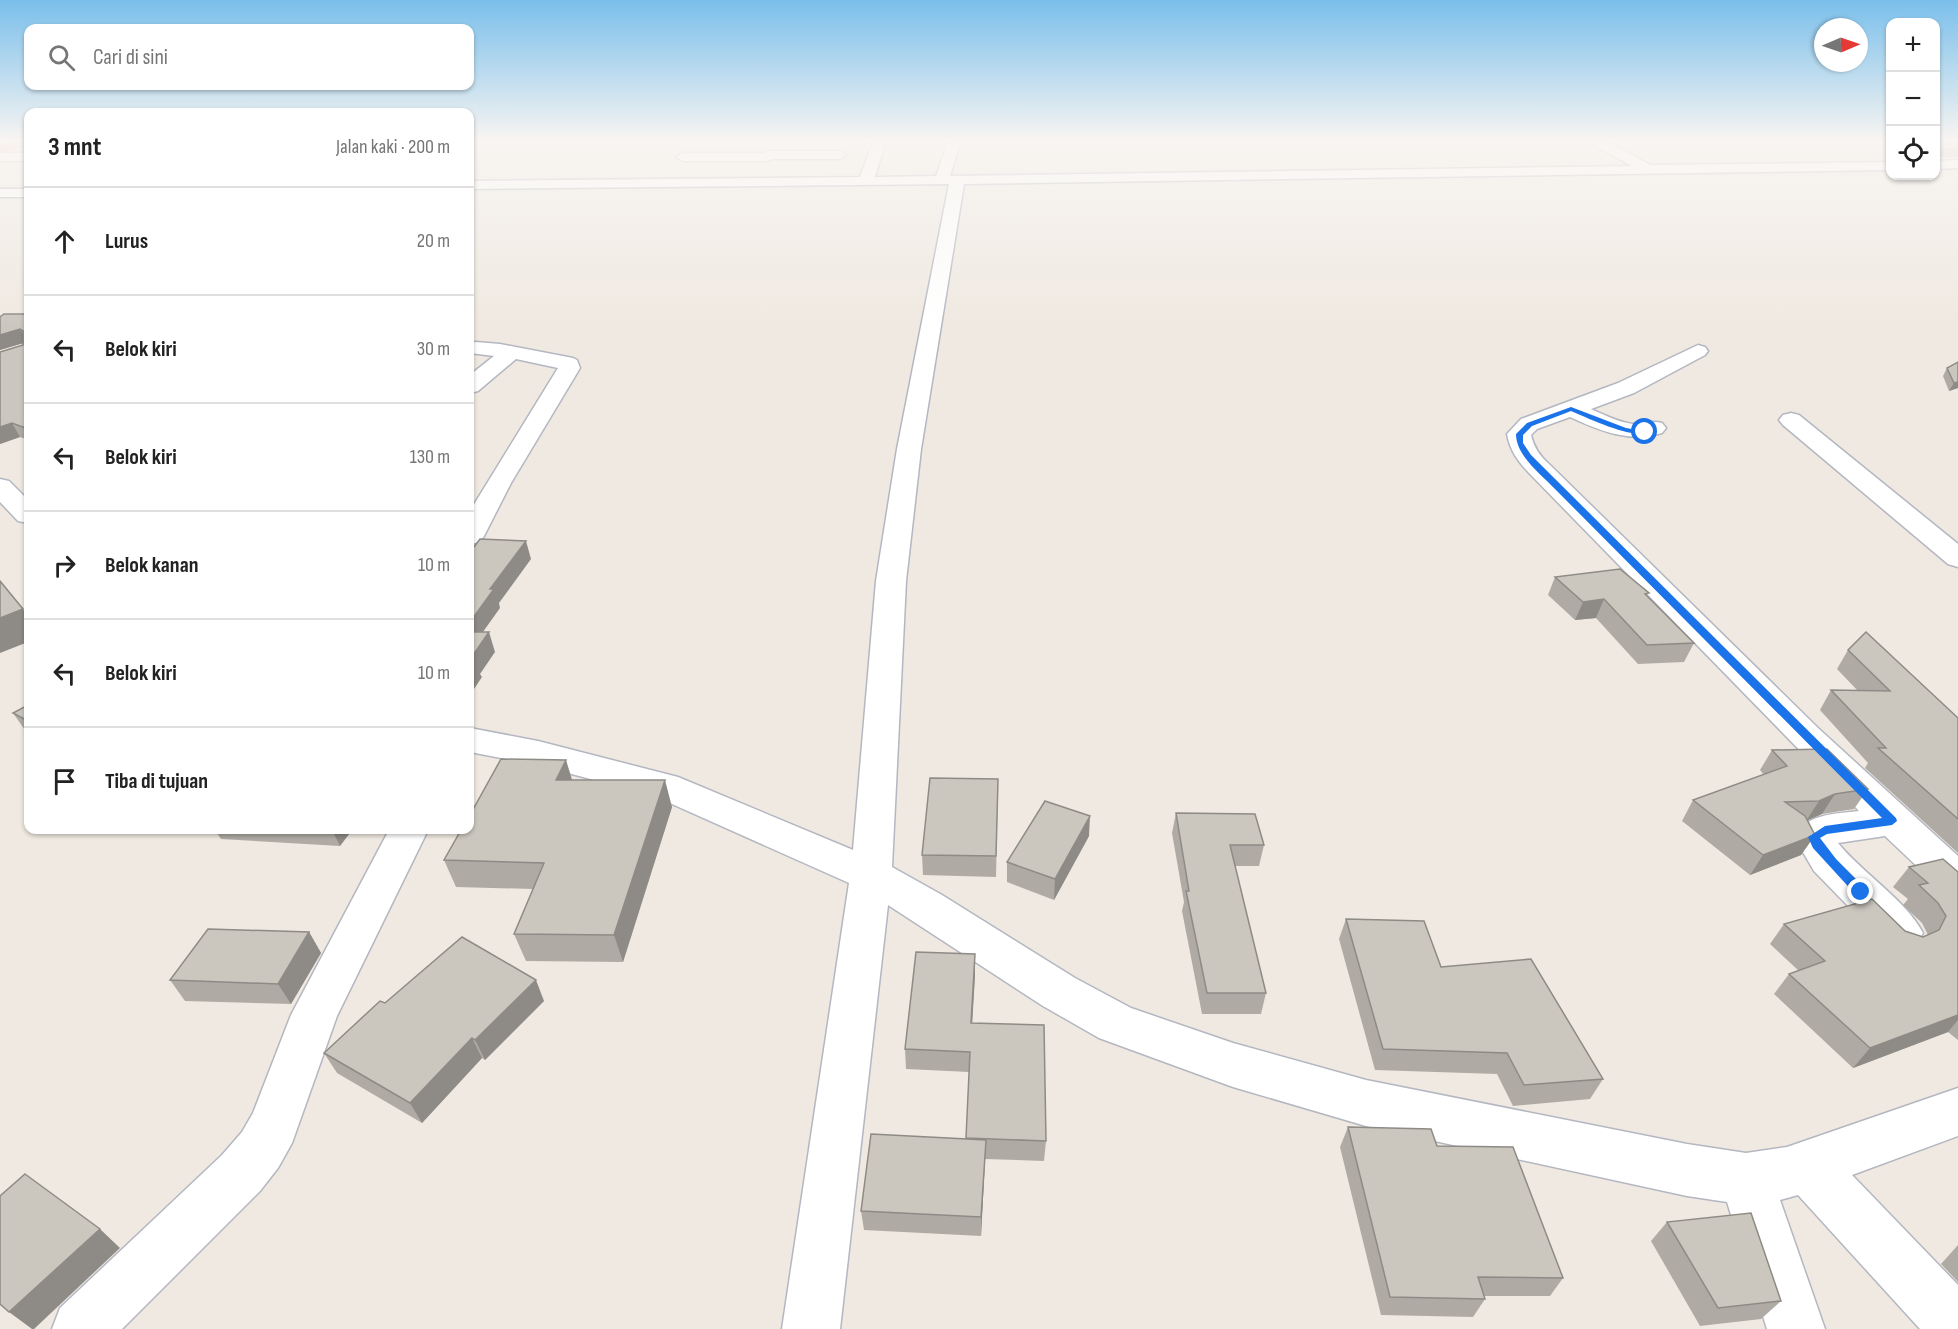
<!DOCTYPE html>
<html lang="id">
<head>
<meta charset="utf-8">
<style>
	body { margin:0; font-family:"Sofia Sans Condensed",sans-serif; background:#f6f6f6; color:#222 }
	.controls { position:absolute; right:18px; top:18px; display:grid; overflow:hidden; border-radius:12px; box-shadow:0 2px 4px #0004 }
	.controls button { width:54px; height:54px; display:grid; place-items:center; padding:0; border:0; border-bottom:2px solid #e0e0e0; background:#fff; color:#222; font:30px sans-serif }
	.compass { position:absolute; left:1814px; top:18px; width:54px; height:54px; border-radius:50%; background:#fff; box-shadow:0 2px 4px #0004; rotate:88deg }
	.stop { position:absolute; width:18px; height:18px; margin:-14px; border:4px solid #1a73e8; border-radius:50%; background:#fff }
	.stop.end { background:#1a73e8; border-color:#fff; box-shadow:0 2px 6px #0008 }
	.list { margin:0; padding:0; list-style:none }
	h2 { display:flex; justify-content:space-between; align-items:center; height:78px; margin:0; padding:0 24px; font-size:26px }
	h2 small { font-size:20px; font-weight:400; color:#767676 }
	.list li { display:grid; grid-template-columns:39px 1fr auto; gap:18px; align-items:center; box-sizing:border-box; height:108px; padding:0 24px; border-top:2px solid #e0e0e0 }
	.list b { display:block; font-size:22px; white-space:nowrap }
	.list em { font-size:20px; font-style:normal; color:#767676 }
	.icon { flex:none; width:33px; height:33px; fill:none; stroke:currentColor; stroke-width:2; stroke-linecap:round; stroke-linejoin:round }
	.map { position:relative; flex:none; width:1958px; height:1329px; overflow:hidden }
	.search { position:absolute; background:#fff; box-shadow:0 2px 4px #0004; left:24px; top:24px; width:450px; height:66px; display:flex; align-items:center; gap:15px; box-sizing:border-box; padding:0 21px; border-radius:12px; color:#767676; font-size:22px }
	.panel { position:absolute; background:#fff; box-shadow:0 2px 4px #0004; left:24px; top:108px; width:450px; height:726px; border-radius:12px }
	.map>svg:first-child { display:block }
	.lines { fill:none; stroke-linecap:round; stroke-linejoin:round }
	.minor-casing { stroke:#b4b7c1; stroke-width:3 }
	.highway-casing { stroke:#c9c9c9; stroke-width:3 }
	.minor { fill:#fff; fill-rule:evenodd }
	.highway { fill:#ffa35c; fill-rule:evenodd }
	.wall { fill:#afaba4 }
	.shaded-wall { fill:#8e8b86 }
	.building { fill:#cbc7bf; stroke:#8e8b86; stroke-width:1.5 }
	.route { fill:#1a73e8 }
</style>
</head>
<body>
<div class="map">
<svg width="1958" height="1329" viewBox="0 0 1958 1329">
	<rect width="100%" height="100%" fill="#efe9e1"/>
	<g class="lines">
		<defs>
			<g id="minor">
				<polygon points="874,140 886,140 875,177 936,176 949,140 961,140 950,176 1632,166 1590,143 1589,140 1604,140 1651,165 1890,162 1890,170 964,184 921,449 906,581 892,867 942,895 1075,978 1131,1008 1233,1043 1366,1080 1687,1144 1746,1153 1787,1147 1958,1088 1958,1136 1852,1175 1958,1285 1958,1329 1920,1329 1798,1195 1780,1200 1825,1329 1767,1329 1727,1202 1687,1196 1366,1126 1233,1087 1099,1038 1043,1006 888,905 840,1329 782,1329 849,883 654,796 538,765 470,752 470,728 538,741 678,777 853,850 876,581 897,449 949,184 470,189 470,181 860,177"/>
				<polygon points="768,151 839,151 846,155 839,159 772,159 767,161 683,161 676,157 683,153 763,153"/>
				<rect x="0" y="153" width="28" height="8"/>
				<polygon points="1958,160 1958,168 1936,169 1936,161"/>
				<rect x="0" y="189" width="28" height="8"/>
				<polygon points="476,342 500,344 573,358 577,360 580,368 511,483 484,536 480,542 470,544 470,511 558,368 516,359 478,391 470,393 470,375 494,356 470,353 470,343"/>
				<path d="M 1698,345 L 1705,347 L 1708,351 L 1705,355 L 1634,393 L 1591,409 C 1604,415 1618,422 1633,424 C 1644,424 1652,420 1662,423 L 1666,428 L 1662,433 C 1629,443 1600,431 1570,417 L 1537,429 L 1531,435 C 1534,448 1540,456 1549,464 L 1818,728 L 1958,856 L 1958,896 L 1943,891 L 1885,836 L 1838,843 C 1862,873 1906,900 1923,933 L 1916,945 L 1901,951 L 1886,945 L 1814,871 L 1794,837 C 1807,813 1835,814 1859,811 L 1531,475 C 1519,463 1510,451 1507,434 L 1521,419 L 1618,383 Z"/>
				<polygon points="1791,413 1799,415 1958,544 1958,567 1948,564 1783,425 1779,420 1783,415"/>
				<polygon points="0,479 9,481 28,500 28,523 18,521 0,502"/>
				<polygon points="389,830 428,830 337,1016 292,1143 278,1168 260,1191 122,1329 52,1329 60,1308 222,1155 242,1132 253,1113 291,1015"/>
			</g>
			<polygon id="highway" points="16,140 28,140 28,144 0,153 0,145"/>
		</defs>
		<use href="#minor" class="minor-casing"/>
		<use href="#highway" class="highway-casing"/>
		<use href="#minor" class="minor"/>
		<use href="#highway" class="highway"/>
	</g>
	<g class="wall">
		<rect x="1935" y="140" width="23" height="17"/>
		<polygon points="28,314 28,440 20,437 0,444 0,352 23,345 23,343 0,350 0,317"/>
		<polygon points="1958,362 1958,388 1949,391 1943,376 1947,368"/>
		<polygon points="1555,577 1648,597 1694,643 1684,662 1638,664 1596,618 1575,620 1548,595"/>
		<polygon points="1848,650 1958,718 1958,853 1865,768 1868,763 1820,710 1831,690 1858,691 1837,669"/>
		<polygon points="28,705 28,734 27,733 13,713"/>
		<polygon points="1772,750 1868,789 1854,809 1822,814 1808,820 1815,835 1801,855 1750,875 1682,821 1693,800 1764,775 1760,770"/>
		<polygon points="998,779 996,877 923,875 922,855"/>
		<polygon points="572,780 672,807 623,962 526,961 514,934 533,889 456,887 444,860"/>
		<polygon points="1176,813 1264,845 1259,866 1235,866 1266,993 1261,1014 1202,1014 1182,911 1184,902 1172,833"/>
		<polygon points="215,830 352,830 340,846 221,839"/>
		<polygon points="1089,836 1054,900 1007,882 1007,862"/>
		<polygon points="1909,867 1958,872 1958,1040 1948,1032 1853,1068 1774,994 1789,974 1799,971 1770,944 1784,924 1905,931 1923,937 1928,935 1922,923 1903,905 1908,899 1893,887"/>
		<polygon points="1346,919 1441,967 1603,1079 1590,1099 1513,1106 1497,1074 1375,1070 1339,939"/>
		<polygon points="309,932 321,953 291,1004 185,1001 170,980"/>
		<polygon points="975,975 972,1023 1046,1141 1044,1161 985,1159 981,1236 864,1230 861,1211 966,1139 969,1072 906,1069 905,1049"/>
		<polygon points="544,1001 485,1060 482,1058 422,1123 337,1073 324,1053 385,1003"/>
		<polygon points="1348,1127 1437,1146 1563,1278 1550,1296 1484,1296 1485,1299 1473,1317 1381,1315 1340,1147"/>
		<polygon points="1667,1222 1781,1301 1761,1319 1700,1326 1651,1241"/>
		<polygon points="1958,1245 1958,1282 1941,1264"/>
	</g>
	<g class="shaded-wall">
		<polygon points="20,329 27,342 0,350 0,335"/>
		<polygon points="1958,382 1958,388 1949,391 1954,383"/>
		<polygon points="12,423 20,437 0,444 0,427"/>
		<polygon points="526,541 531,559 499,603 500,608 470,650 470,622 490,589"/>
		<polygon points="1604,599 1596,618 1575,620 1583,602"/>
		<polygon points="23,609 28,618 28,642 0,653 0,618"/>
		<polygon points="489,632 495,652 480,674 482,677 470,695 470,665 471,658"/>
		<polygon points="566,760 574,786 556,780"/>
		<polygon points="665,780 672,807 623,962 614,935"/>
		<polygon points="1835,794 1822,814 1806,821 1819,801"/>
		<polygon points="1090,816 1089,836 1054,900 1055,879"/>
		<polygon points="332,830 352,830 340,846"/>
		<polygon points="1815,835 1801,855 1750,875 1763,855"/>
		<polygon points="309,932 321,953 291,1004 278,984"/>
		<polygon points="975,954 975,975 971,1043 971,1023"/>
		<polygon points="536,980 544,1001 485,1060 475,1040"/>
		<polygon points="1958,1015 1958,1020 1948,1032 1853,1068 1870,1048"/>
		<polygon points="472,1038 482,1058 422,1123 410,1103"/>
		<polygon points="986,1140 985,1160 981,1236 981,1217"/>
		<polygon points="100,1229 120,1248 34,1329 32,1329 9,1312"/>
	</g>
	<g class="building">
		<polygon points="1935,140 1958,140 1958,149 1939,149 1935,148"/>
		<polygon points="4,314 28,314 28,429 12,423 0,427 0,352 23,345 23,331 20,329 0,335 0,317"/>
		<polygon points="1958,362 1958,382 1954,383 1947,368"/>
		<polygon points="480,539 526,541 490,589 494,589 470,622 470,552"/>
		<polygon points="1620,569 1649,593 1645,594 1694,643 1647,645 1604,599 1583,602 1555,577"/>
		<polygon points="0,581 23,609 0,618"/>
		<polygon points="470,632 489,632 471,658 475,658 470,665"/>
		<polygon points="1866,632 1958,718 1958,819 1878,748 1886,748 1831,690 1890,691 1848,650"/>
		<polygon points="28,705 28,721 13,713"/>
		<polygon points="1827,749 1868,789 1835,794 1819,801 1785,802 1805,816 1815,835 1763,855 1693,800 1787,766 1772,750"/>
		<polygon points="501,759 566,760 556,780 665,780 614,935 514,934 544,863 444,860 461,830 470,830 470,815"/>
		<polygon points="930,778 998,779 996,856 922,855"/>
		<polygon points="1045,801 1090,816 1055,879 1007,862"/>
		<polygon points="1176,813 1255,814 1264,845 1230,845 1266,993 1207,993 1186,891 1189,891"/>
		<polygon points="1943,859 1958,872 1958,1015 1870,1048 1789,974 1825,961 1784,924 1872,899 1905,931 1923,937 1939,930 1946,916 1938,903 1919,885 1928,883 1909,867"/>
		<polygon points="1346,919 1424,921 1441,967 1531,959 1603,1079 1524,1085 1507,1053 1383,1049"/>
		<polygon points="208,929 309,932 278,984 170,980"/>
		<polygon points="462,937 536,980 475,1040 472,1038 410,1103 324,1053 380,1001 385,1003"/>
		<polygon points="916,952 975,954 971,1023 1044,1025 1046,1141 966,1138 970,1052 905,1049"/>
		<polygon points="1348,1127 1431,1129 1437,1146 1513,1147 1563,1278 1478,1277 1485,1299 1390,1297"/>
		<polygon points="871,1134 986,1140 981,1217 861,1211"/>
		<polygon points="25,1174 100,1229 9,1312 0,1304 0,1196"/>
		<polygon points="1751,1213 1781,1301 1718,1308 1667,1222"/>
	</g>
	<linearGradient id="sky" x2="0" y2="1"><stop stop-color="#7abfeb"/><stop offset="0.43" stop-color="#f8f5f2"/><stop offset="1" stop-color="#f8f5f2" stop-opacity="0"/></linearGradient>
	<rect width="1958" height="326" fill="url(#sky)"/>
	<path class="route" d="M 1571,407 L 1626,428 L 1649,432 C 1633,440 1588,418 1571,411 L 1532,426 L 1523,435 L 1523,443 L 1531,455 L 1896,818 L 1897,821 L 1892,825 L 1827,834 L 1820,838 L 1836,859 L 1865,888 L 1867,892 L 1865,895 L 1856,895 L 1813,848 L 1808,837 L 1825,826 L 1882,818 L 1555,489 C 1541,474 1516,456 1516,434 L 1527,423 Z"/>
</svg>
<div class="controls">
<button>+</button>
<button>−</button>
<button><svg class="icon" aria-label="locate" viewBox="0 0 24 24"><circle cx="12" cy="12" r="6"/><path d="M12 2v4M12 18v4M2 12h4M18 12h4"/></svg></button>
</div>
<svg class="compass" viewBox="-18 -18 36 36"><path d="M0-13l5 13h-10z" fill="#e53935"/><path d="M0 13l5-13h-10z" fill="#767676"/></svg>
<div class="stop" style="left:1645px;top:432px"></div>
<div class="stop end" style="left:1861px;top:892px"></div>
<div class="search"><svg class="icon" aria-label="search" viewBox="0 0 24 24"><circle cx="10" cy="10" r="6"/><path d="M15 15l6 6"/></svg>Cari di sini</div>
<section class="panel">
<h2>3 mnt<small>Jalan kaki · 200 m</small></h2>
<ul class="list">
<li><svg class="icon" aria-label="ahead" viewBox="0 0 24 24"><path d="M12 20V5M6 11l6-6 6 6"/></svg><div><b>Lurus</b></div><em>20 m</em></li>
<li><svg class="icon" aria-label="left" viewBox="0 0 24 24"><path d="M17 20v-9H6M10 6l-5 5 5 5"/></svg><div><b>Belok kiri</b></div><em>30 m</em></li>
<li><svg class="icon" aria-label="left" viewBox="0 0 24 24"><path d="M17 20v-9H6M10 6l-5 5 5 5"/></svg><div><b>Belok kiri</b></div><em>130 m</em></li>
<li><svg class="icon" aria-label="right" viewBox="0 0 24 24"><path d="M7 20v-9h11M14 6l5 5-5 5"/></svg><div><b>Belok kanan</b></div><em>10 m</em></li>
<li><svg class="icon" aria-label="left" viewBox="0 0 24 24"><path d="M17 20v-9H6M10 6l-5 5 5 5"/></svg><div><b>Belok kiri</b></div><em>10 m</em></li>
<li><svg class="icon" aria-label="arrive" viewBox="0 0 24 24"><path d="M6 21V4h12l-3 4 3 4H6"/></svg><div><b>Tiba di tujuan</b></div></li>
</ul>
</section>
</div>
</body>
</html>
